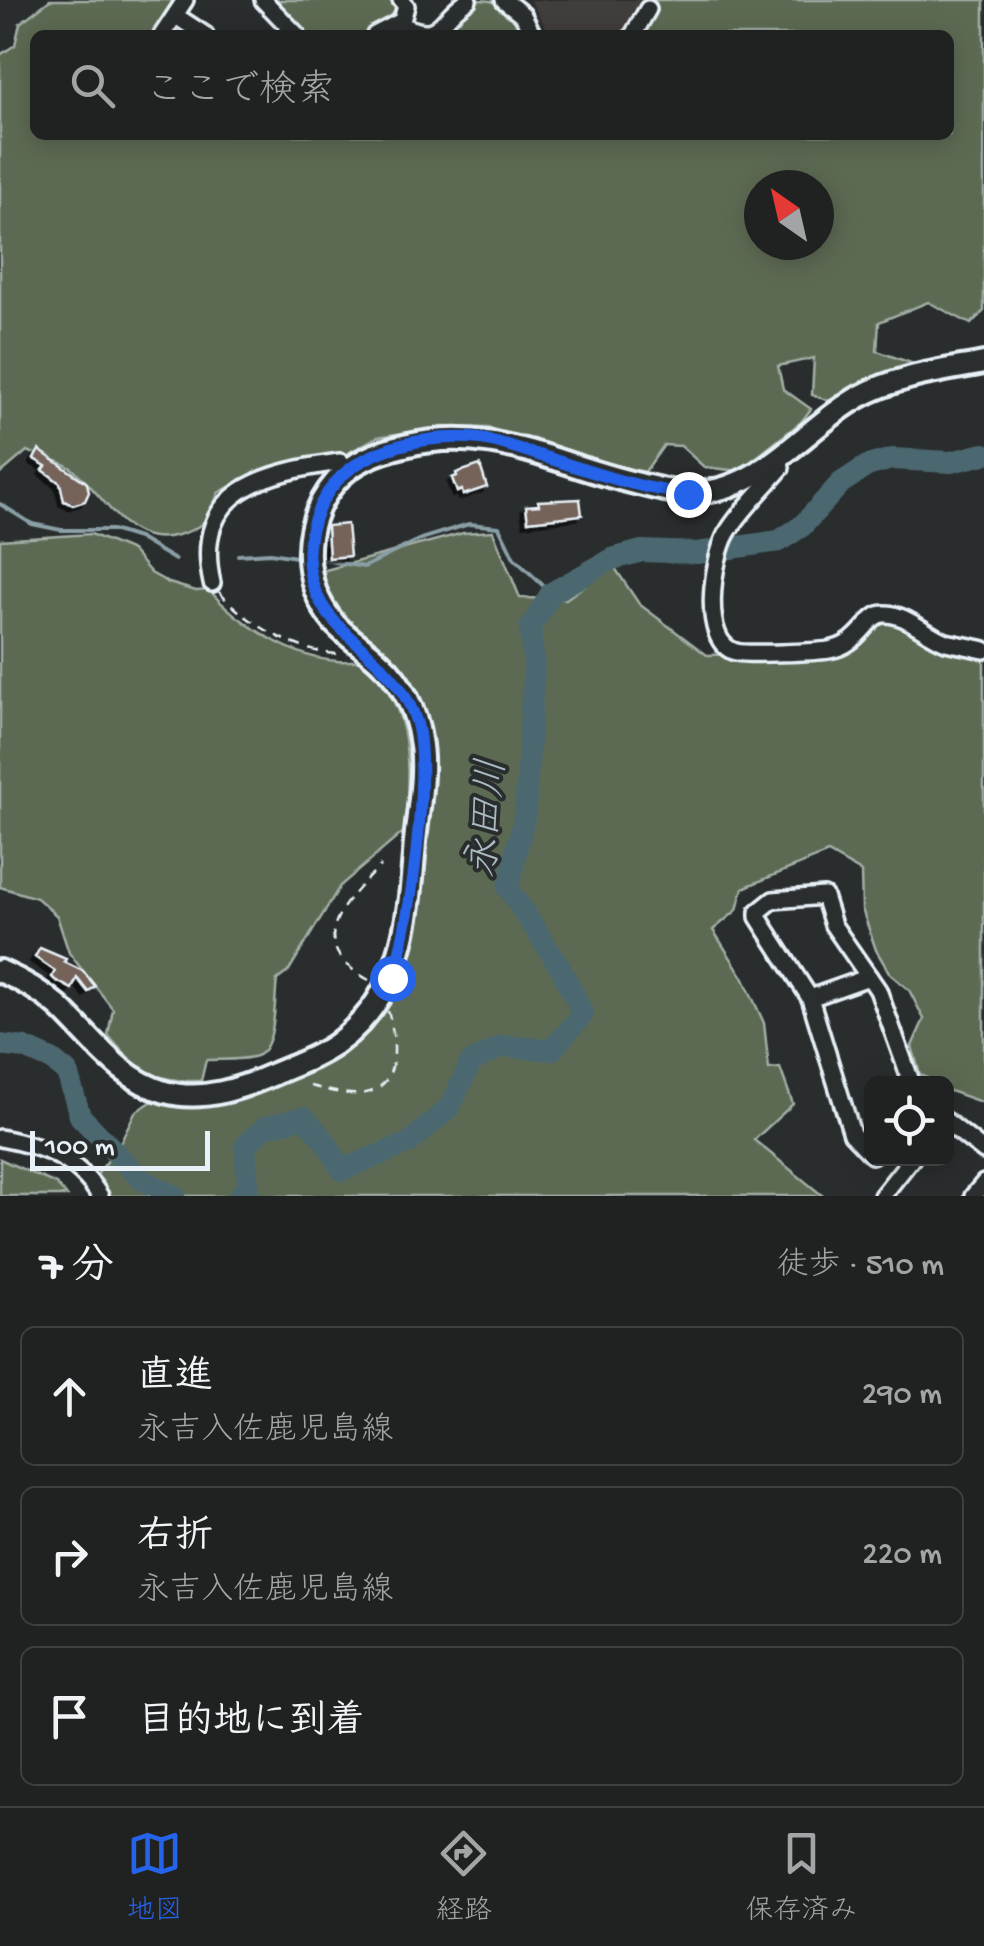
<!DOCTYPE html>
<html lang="ja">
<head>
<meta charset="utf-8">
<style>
	body { margin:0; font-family:"Gochi Hand","Klee One",sans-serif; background:#2d2f2f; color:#f1f3f6 }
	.controls { position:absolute; right:30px; bottom:30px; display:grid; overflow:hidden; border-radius:15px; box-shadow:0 5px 25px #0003 }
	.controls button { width:90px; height:90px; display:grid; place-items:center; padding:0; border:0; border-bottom:2px solid #3d3f40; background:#202222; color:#f1f3f6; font:50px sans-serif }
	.compass { position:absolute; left:744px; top:170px; width:90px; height:90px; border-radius:50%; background:#202222; box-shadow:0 5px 25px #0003; rotate:326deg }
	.scale { position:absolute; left:30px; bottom:25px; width:180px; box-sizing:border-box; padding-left:10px; border:5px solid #e8f1f8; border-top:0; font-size:28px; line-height:35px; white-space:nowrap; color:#e8f1f8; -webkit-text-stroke:8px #2a2d2e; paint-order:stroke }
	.stop { position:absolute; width:30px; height:30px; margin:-22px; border:8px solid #2563eb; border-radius:50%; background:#fff }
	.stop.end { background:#2563eb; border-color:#fff; box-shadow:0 2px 10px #0008 }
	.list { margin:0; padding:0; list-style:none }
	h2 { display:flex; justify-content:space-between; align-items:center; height:130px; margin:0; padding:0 40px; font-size:42px }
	h2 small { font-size:32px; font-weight:400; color:#a2a4a5 }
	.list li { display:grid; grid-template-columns:65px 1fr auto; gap:30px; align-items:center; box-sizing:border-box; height:140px; margin:0 20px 20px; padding:0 20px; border:2px solid #3d3f40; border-radius:15px }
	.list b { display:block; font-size:38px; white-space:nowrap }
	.list p { margin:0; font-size:32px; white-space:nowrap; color:#a2a4a5 }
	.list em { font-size:32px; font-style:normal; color:#a2a4a5 }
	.icon { flex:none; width:55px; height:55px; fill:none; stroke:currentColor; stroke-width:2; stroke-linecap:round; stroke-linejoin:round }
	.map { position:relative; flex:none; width:984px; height:1196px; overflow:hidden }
	.search { position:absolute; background:#202222; box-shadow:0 5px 25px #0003; left:30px; right:30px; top:30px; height:110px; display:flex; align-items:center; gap:25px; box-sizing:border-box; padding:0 35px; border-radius:15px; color:#a2a4a5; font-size:38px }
	.sheet { height:610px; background:#202222 }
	nav { display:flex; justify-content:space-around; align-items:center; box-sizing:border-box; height:140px; border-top:2px solid #3d3f40; background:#202222; font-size:28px; color:#a2a4a5 }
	nav a { display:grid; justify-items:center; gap:5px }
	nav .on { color:#2563eb }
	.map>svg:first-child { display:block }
	.built { fill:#403e3b }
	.green { fill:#5d6b53; stroke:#a2aea6; stroke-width:2.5; fill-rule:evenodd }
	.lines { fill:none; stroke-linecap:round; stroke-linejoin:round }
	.stream { stroke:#8a9fa6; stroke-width:4 }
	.river { stroke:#4b686f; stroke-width:22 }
	.building { fill:#74645a; stroke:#e8f1f8; stroke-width:2.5; filter:url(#shadow) }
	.minor-casing { stroke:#e8f1f8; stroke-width:22 }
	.major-casing { stroke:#e8f1f8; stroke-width:28 }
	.path { stroke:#e8f1f8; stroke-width:2.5; stroke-dasharray:10 8; stroke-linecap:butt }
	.minor { stroke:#2a2d2e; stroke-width:15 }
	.major { stroke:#2a2d2e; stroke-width:20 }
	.route { stroke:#2563eb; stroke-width:12 }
	.labels { text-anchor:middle; stroke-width:8; stroke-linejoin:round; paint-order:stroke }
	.water-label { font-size:40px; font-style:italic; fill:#a9bac1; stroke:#2a2d2e }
</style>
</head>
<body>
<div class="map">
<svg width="984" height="1196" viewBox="0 0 984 1196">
	<defs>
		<filter id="shadow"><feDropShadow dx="-4.5" dy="4.5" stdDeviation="0" flood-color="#0009"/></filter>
	</defs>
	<rect width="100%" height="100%" fill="#2a2d2e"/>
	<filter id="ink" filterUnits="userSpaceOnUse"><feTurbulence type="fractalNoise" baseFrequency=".01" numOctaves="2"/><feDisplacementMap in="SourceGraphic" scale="20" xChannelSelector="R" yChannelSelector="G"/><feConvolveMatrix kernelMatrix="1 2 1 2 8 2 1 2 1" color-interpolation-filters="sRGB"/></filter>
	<g filter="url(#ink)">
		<polygon class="built" points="530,0 645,0 622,35 550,35"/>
		<g class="green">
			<path d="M 50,0 L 176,0 L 176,4 L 158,35 L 35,35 L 35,135 L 949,135 L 949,35 L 645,35 L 643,10 L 653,0 L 984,0 L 984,311 L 971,324 L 928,302 L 879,322 L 877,351 L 922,367 L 872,382 L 829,401 L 812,395 L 814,358 L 778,366 L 783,389 L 811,409 L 801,422 L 739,471 L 704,467 L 681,446 L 664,445 L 644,473 L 489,428 L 442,427 L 377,437 L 346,454 L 255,473 L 218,493 C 210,518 204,528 178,535 C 124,550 108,496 71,468 C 60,460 40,456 27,451 L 0,474 L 0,55 L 15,45 L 20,23 ZM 759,185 L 819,185 L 819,245 L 759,245 Z"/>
			<polygon points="269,0 393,0 400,8 366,35 307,35"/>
			<path d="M 478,0 C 506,0 516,12 530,35 L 441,35 L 465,6 Z"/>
			<path d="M 493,531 L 520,598 L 566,599 L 613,565 L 639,604 L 707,655 L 844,651 C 865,643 866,628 884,618 L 942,645 L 984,656 L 984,1103 L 947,1090 L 946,1084 L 936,1083 L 920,1074 L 912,1046 L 924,1019 L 909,990 L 890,974 L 876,950 L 862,909 L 861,872 L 828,853 L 743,888 L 737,910 L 713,930 L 743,977 L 764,1023 L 769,1069 L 780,1068 L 793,1104 L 754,1140 L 823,1196 L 111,1196 L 96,1176 L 118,1147 L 135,1112 L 156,1099 L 210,1105 L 262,1091 L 341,1050 L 373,1024 L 393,996 L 414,936 L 426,835 L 428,735 L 326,592 L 322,571 L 463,533 Z"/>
			<path d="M 91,534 L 132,551 L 151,573 L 169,583 L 196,591 L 209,590 C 238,623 292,658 337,661 C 345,662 353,660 361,661 C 416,705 408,766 406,830 L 340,886 L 288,972 L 277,980 C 274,999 277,1049 256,1056 C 242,1061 221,1059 206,1060 L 201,1081 C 154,1082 137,1071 108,1035 L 113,1009 L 69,953 L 57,916 L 37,898 L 0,887 L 0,540 Z"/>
			<polygon points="0,1159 56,1184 67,1196 0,1196"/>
		</g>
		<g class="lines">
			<g class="stream">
				<polyline points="0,504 32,524 61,530 112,530 138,538 175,560"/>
				<polyline points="238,555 270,553 303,558"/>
				<polyline points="317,559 364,567 421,539 469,524 499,527 514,558 551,593"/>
			</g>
			<g class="river">
				<polyline points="0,1045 25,1048 52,1060 67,1072 80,1116 141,1179 175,1196"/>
				<polyline points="239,1196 248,1187 245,1146 265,1127 304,1117 325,1141 342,1170 409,1143 450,1107 471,1062 503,1046 552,1050 583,1014 560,967 508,888 525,813 534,665 530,629 551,593 612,559 642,551 697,553 779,541 802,526 841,483 867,466 892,459 951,462 984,454"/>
			</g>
		</g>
		<g class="building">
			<polygon points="39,450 87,483 89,492 85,501 73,505 64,501 60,483 43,470 46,466 34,459"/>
			<polygon points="480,465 487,487 463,495 462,490 457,492 452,478 457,476 456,473"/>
			<polygon points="580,499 582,515 528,521 526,506 539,505 538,501"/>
			<polygon points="347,524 350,556 329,558 327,526"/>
			<polygon points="40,948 66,959 64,962 83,971 95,986 88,992 77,978 72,989 55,980 52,977 55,971 35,957"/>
		</g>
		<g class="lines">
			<defs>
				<g id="minor">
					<polyline points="263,0 297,35"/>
					<polyline points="401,0 406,6 401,24"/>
					<polyline points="504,0 523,15 533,35"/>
					<polyline points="182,20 205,35"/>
					<polyline points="162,35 185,0"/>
					<path d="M 375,35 L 398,23 C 443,46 436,20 468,0"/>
					<polyline points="633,35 648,9"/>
					<path d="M 780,458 L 781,468 C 765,487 739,512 727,533 C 713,557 699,643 736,652 C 746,655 816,652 829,650 C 861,645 867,614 884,614 C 906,613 926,635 946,642 C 959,645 972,647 984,650"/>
					<path d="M 212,583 C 191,489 267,472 340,462 L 347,471"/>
					<polyline points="810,998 869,977"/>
					<polyline points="946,1121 984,1151"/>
					<path d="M 0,1138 C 42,1146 76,1157 100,1196"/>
					<polyline points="872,1155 852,1134 810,998 758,917 758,912 773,900 824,896 833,925 878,990 912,1084"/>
					<polyline points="882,1196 912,1158"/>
					<polyline points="973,1196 984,1183"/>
				</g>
				<path id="major" d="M 0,971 C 21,980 41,991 59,1007 C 93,1039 119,1079 165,1092 C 202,1102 240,1089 274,1074 C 295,1065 318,1057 336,1044 C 404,994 409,920 415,842 C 418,809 426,772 420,739 C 416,711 402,682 381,663 C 367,649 349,639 335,624 C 300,583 300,522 336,481 C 354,461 378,452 404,446 C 494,424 554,465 639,484 C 656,488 673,493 690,493 C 761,493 802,429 859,397 C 897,376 942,371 984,363"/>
			</defs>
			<use href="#minor" class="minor-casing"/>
			<use href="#major" class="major-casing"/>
			<g class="path">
				<path d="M 219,592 C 246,623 300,655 342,654"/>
				<path d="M 369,980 C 301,944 344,902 381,865"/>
				<path d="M 310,1086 C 327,1090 350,1097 366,1093 C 402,1085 396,1038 388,1011"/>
			</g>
			<use href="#minor" class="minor"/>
			<use href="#major" class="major"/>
		</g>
	</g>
	<g class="lines" filter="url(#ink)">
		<path class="route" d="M 392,978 C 411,928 430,774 417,724 C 394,643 300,636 309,543 C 312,520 321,499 336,482 C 367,447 425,436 469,438 C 492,439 513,447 535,454 C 585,469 636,489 688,494"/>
	</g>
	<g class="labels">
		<g class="water-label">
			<text transform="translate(484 818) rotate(-85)" y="14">永田川</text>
		</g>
	</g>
</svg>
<div class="controls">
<button><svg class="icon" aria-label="locate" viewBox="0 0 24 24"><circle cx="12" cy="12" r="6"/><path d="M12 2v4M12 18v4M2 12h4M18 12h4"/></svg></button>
</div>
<svg class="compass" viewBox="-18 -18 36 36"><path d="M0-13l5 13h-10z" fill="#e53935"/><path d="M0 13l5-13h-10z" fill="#a2a4a5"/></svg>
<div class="scale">100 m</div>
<div class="stop" style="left:392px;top:978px"></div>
<div class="stop end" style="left:688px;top:494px"></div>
<div class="search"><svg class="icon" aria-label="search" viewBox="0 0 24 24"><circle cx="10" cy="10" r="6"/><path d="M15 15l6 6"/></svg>ここで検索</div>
</div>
<section class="sheet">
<h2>7 分<small>徒歩 · 510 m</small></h2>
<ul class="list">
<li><svg class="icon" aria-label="ahead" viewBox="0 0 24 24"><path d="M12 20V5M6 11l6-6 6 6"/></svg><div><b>直進</b><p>永吉入佐鹿児島線</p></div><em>290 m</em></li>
<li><svg class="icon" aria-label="right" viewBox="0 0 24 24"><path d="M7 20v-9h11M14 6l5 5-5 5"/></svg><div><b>右折</b><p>永吉入佐鹿児島線</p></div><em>220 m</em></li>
<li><svg class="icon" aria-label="arrive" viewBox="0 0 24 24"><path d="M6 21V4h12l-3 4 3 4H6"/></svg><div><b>目的地に到着</b></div></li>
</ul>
</section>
<nav>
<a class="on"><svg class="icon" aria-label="map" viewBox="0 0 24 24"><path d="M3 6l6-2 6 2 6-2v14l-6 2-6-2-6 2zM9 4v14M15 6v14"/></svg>地図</a>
<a><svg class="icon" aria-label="directions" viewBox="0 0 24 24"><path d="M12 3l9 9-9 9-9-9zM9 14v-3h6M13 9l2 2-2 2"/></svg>経路</a>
<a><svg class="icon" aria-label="saved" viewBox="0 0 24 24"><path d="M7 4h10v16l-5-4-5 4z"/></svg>保存済み</a>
</nav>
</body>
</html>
